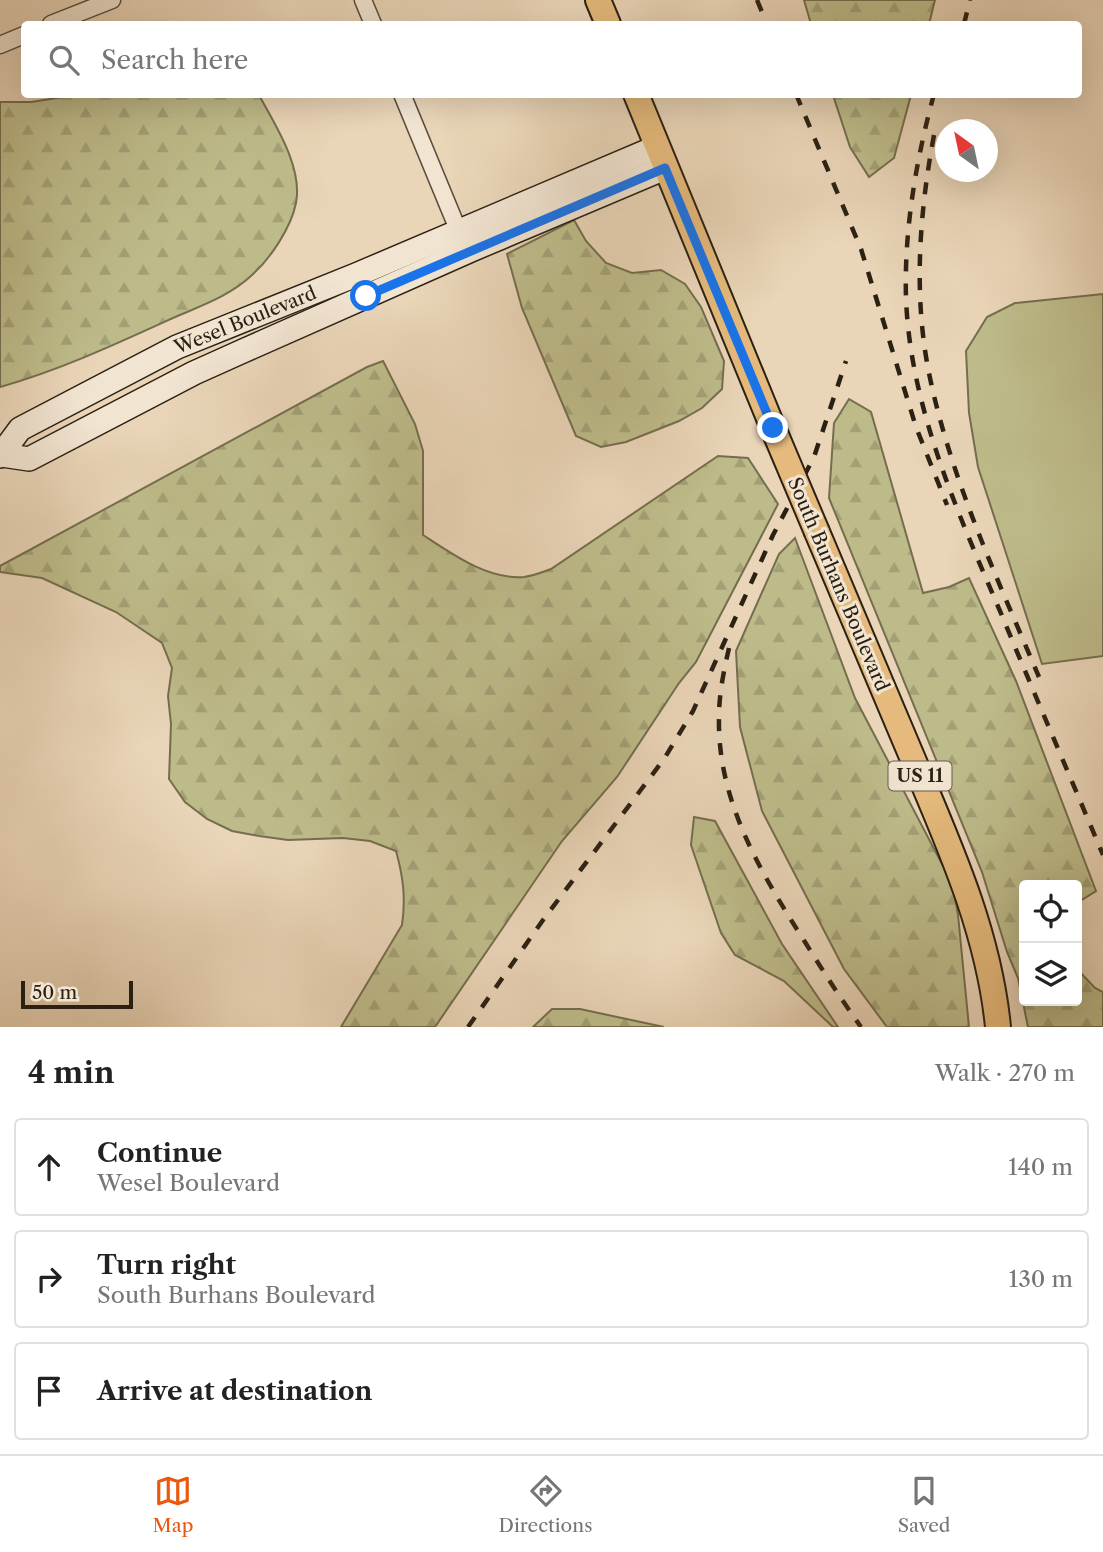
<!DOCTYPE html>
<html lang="en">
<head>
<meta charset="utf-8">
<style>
	body { margin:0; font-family:"Libre Caslon Text",serif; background:#f6f6f6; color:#222 }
	.controls { position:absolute; right:21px; bottom:21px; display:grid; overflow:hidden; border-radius:7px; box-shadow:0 7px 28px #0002 }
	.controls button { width:63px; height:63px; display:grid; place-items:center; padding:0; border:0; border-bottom:2px solid #e0e0e0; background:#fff; color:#222; font:35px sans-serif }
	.compass { position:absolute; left:935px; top:119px; width:63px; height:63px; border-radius:50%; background:#fff; box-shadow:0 7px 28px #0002; rotate:327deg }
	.scale { position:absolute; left:21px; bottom:18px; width:112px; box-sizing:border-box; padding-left:7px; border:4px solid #2b2113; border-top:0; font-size:19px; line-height:24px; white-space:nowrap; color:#2b2113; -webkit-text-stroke:5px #f1e4d1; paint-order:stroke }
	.stop { position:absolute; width:21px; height:21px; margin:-16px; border:5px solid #1a73e8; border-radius:50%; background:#fff }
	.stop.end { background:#1a73e8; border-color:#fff; box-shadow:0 2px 7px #0008 }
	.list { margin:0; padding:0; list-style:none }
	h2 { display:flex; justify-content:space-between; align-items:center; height:91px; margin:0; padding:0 28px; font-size:30px }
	h2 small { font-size:23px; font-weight:400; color:#767676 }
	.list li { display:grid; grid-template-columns:46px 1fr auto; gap:21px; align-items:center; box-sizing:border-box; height:98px; margin:0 14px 14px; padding:0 14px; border:2px solid #e0e0e0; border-radius:7px }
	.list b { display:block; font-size:26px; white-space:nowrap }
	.list p { margin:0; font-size:23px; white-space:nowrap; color:#767676 }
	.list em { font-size:23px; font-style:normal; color:#767676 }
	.icon { flex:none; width:38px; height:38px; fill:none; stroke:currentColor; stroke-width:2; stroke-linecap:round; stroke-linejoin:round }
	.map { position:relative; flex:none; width:1103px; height:1027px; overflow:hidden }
	.search { position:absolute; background:#fff; box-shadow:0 7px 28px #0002; left:21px; right:21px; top:21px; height:77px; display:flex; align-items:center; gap:18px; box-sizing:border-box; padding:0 24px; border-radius:7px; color:#767676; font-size:26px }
	.sheet { height:427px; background:#fff }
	nav { display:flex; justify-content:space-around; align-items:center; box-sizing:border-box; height:98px; border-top:2px solid #e0e0e0; background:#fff; font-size:19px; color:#767676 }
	nav a { display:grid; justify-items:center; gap:4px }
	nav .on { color:#ea580c }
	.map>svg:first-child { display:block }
	.forest { fill:url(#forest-firs); stroke:#746e4e; stroke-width:2 }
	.garden { fill:#bebb8a; stroke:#746e4e; stroke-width:2 }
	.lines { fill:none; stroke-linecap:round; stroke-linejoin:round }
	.street-casing { stroke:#5b4e3c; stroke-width:19 }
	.secondary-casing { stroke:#2b2113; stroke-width:26 }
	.primary-casing { stroke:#2b2113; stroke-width:28 }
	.street { stroke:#f1e4d1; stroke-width:16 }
	.secondary { stroke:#f1e4d1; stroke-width:23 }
	.primary { stroke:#e5ba7c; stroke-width:24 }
	.rail { stroke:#2b2113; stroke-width:4.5; stroke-dasharray:12 12; stroke-linecap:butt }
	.primary-bridge-casing { stroke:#2b2113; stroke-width:28; stroke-linecap:butt }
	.primary-bridge { stroke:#e5ba7c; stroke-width:24 }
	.route { stroke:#1a73e8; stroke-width:9 }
	.labels { text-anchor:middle; stroke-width:6; stroke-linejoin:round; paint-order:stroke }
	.shield { fill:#f1e4d1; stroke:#665c4c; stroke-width:2 }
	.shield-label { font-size:18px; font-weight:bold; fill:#2b2113 }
	.street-label { font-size:19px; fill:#2b2113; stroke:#f1e4d1 }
</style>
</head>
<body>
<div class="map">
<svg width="1103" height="1027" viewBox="0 0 1103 1027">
	<defs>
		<pattern id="forest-firs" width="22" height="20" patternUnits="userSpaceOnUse" patternTransform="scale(1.75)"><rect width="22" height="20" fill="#bebb8a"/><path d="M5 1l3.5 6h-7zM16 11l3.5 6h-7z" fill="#a3a076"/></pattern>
	</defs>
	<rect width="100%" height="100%" fill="#ead5b8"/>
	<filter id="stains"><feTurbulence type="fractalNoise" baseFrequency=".00286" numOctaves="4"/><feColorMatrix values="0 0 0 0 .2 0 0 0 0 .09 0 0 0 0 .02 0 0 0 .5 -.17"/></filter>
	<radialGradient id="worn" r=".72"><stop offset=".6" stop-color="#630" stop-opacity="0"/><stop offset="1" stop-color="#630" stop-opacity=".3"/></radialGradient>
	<g class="forest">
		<polygon points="804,0 935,0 929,24 811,24"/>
		<path d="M 76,95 L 259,95 C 275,125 303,167 296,203 C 291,228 270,259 252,275 C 230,296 200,306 173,318 C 116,344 60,370 0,387 L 0,102 L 31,102 Z"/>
		<polygon points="833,95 911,95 894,158 869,177 850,147"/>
		<polygon points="574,220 586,241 606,263 632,273 661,270 685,284 701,307 724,361 722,389 702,408 679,421 626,442 601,447 576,436 522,308 507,254"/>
		<path d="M 383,361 L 415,424 L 423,451 L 423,535 C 452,554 488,580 524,577 C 533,576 543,572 551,569 L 718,456 L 748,458 L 778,504 L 696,662 L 679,683 L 617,777 L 562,841 L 435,1027 L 341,1027 L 402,925 C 406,898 403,876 396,851 L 370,841 L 343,838 L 288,840 L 259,836 L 232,831 L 207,819 L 185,802 L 169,779 L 171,724 L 168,696 L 172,668 L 162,643 L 116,612 L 42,578 L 0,572 L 0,566 L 367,367 Z"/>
		<polygon points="849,399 871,412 923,593 949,587 969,578 1016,681 1096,891 1077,903 1077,885 1024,885 1024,1001 1077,1001 1077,969 1095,988 1103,992 1103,1027 1028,1027 1018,978 1007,952 982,872 829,498 834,423"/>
		<polygon points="795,538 855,698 953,885 958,915 969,1027 887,1027 844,969 762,811 740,727 736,651 779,554"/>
		<polygon points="694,817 715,821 782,944 838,1027 833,1027 784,981 735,955 721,933 691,845"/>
		<polygon points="552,1009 580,1009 664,1027 533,1027"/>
	</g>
	<polygon class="garden" points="1103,294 1103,656 1042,664 978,467 969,413 966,351 987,317 1015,303"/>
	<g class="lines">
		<defs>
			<g id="street">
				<polyline points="363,0 373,24"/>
				<polyline points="51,24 112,0"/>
				<polyline points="0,45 24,35"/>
				<polyline points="402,94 459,232"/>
			</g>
			<g id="secondary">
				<polyline points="2,455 29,459 194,373 243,351 471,250 665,168"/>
				<path id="s1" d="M 0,456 L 20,429 L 177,347 L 356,275 L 657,147"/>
			</g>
			<g id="primary">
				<polyline points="598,0 608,24"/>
				<polyline points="636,94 773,428"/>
				<path d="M 817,532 C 849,609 882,686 915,764 C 951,849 989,934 998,1027"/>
			</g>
		</defs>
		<use href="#street" class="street-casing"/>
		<use href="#secondary" class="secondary-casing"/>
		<use href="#primary" class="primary-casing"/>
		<use href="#street" class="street"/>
		<use href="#secondary" class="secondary"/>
		<use href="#primary" class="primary"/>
		<g class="rail">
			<polyline points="757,0 767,24"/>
			<polyline points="964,24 970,0"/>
			<polyline points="796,94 861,249 916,427 947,505"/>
			<path d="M 934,94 C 916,160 904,230 906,298 C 910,407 958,513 1000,611 C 1034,693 1069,774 1103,855"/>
			<path d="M 934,135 C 919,215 913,298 930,378 C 952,482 998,580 1039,677"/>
			<path d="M 729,648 C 724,670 719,693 719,717 C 717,801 761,873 805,942 C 823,971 841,999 861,1027"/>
			<polyline points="468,1027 543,920 664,759 693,711 773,535 814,457 846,361"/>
		</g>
		<defs>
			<polyline id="primary-bridge" points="773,428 817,532"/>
		</defs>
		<use href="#primary-bridge" class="primary-bridge-casing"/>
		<use href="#primary-bridge" class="primary-bridge"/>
	</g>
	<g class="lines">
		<polyline class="route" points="366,296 665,168 773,428"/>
	</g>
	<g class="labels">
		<rect class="shield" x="888.5" y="761.5" width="63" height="29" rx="5"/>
		<g class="shield-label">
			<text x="920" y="782">US 11</text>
		</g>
		<g class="street-label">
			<text dy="7" stroke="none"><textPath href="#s1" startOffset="284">Wesel Boulevard</textPath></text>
			<text transform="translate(839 584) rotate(67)" y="7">South Burhans Boulevard</text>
		</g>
	</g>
	<rect width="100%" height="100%" filter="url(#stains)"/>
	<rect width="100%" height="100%" fill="url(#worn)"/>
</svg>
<div class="controls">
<button><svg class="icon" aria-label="locate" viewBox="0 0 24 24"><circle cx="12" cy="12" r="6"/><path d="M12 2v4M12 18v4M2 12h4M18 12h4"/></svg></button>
<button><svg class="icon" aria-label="layers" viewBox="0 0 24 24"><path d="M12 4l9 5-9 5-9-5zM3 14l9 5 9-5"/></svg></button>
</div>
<svg class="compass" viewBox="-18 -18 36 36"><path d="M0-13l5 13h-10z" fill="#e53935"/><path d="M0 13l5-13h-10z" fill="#767676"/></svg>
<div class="scale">50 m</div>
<div class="stop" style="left:366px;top:296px"></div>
<div class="stop end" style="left:773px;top:428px"></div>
<div class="search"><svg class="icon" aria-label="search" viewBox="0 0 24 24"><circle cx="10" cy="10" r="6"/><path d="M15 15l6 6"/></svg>Search here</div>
</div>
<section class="sheet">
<h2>4 min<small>Walk · 270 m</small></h2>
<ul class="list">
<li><svg class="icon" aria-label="ahead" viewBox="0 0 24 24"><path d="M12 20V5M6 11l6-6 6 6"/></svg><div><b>Continue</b><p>Wesel Boulevard</p></div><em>140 m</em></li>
<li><svg class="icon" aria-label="right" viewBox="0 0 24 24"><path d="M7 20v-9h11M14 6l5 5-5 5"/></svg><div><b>Turn right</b><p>South Burhans Boulevard</p></div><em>130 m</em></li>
<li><svg class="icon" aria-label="arrive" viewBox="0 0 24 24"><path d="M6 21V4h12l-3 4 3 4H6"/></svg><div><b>Arrive at destination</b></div></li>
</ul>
</section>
<nav>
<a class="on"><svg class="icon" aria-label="map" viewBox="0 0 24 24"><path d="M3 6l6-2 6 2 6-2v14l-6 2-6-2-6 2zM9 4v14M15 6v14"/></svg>Map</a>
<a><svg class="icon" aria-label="directions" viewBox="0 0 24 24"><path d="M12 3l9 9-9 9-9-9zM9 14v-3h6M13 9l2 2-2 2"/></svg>Directions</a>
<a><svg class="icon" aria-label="saved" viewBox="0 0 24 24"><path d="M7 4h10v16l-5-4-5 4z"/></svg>Saved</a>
</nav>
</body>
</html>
